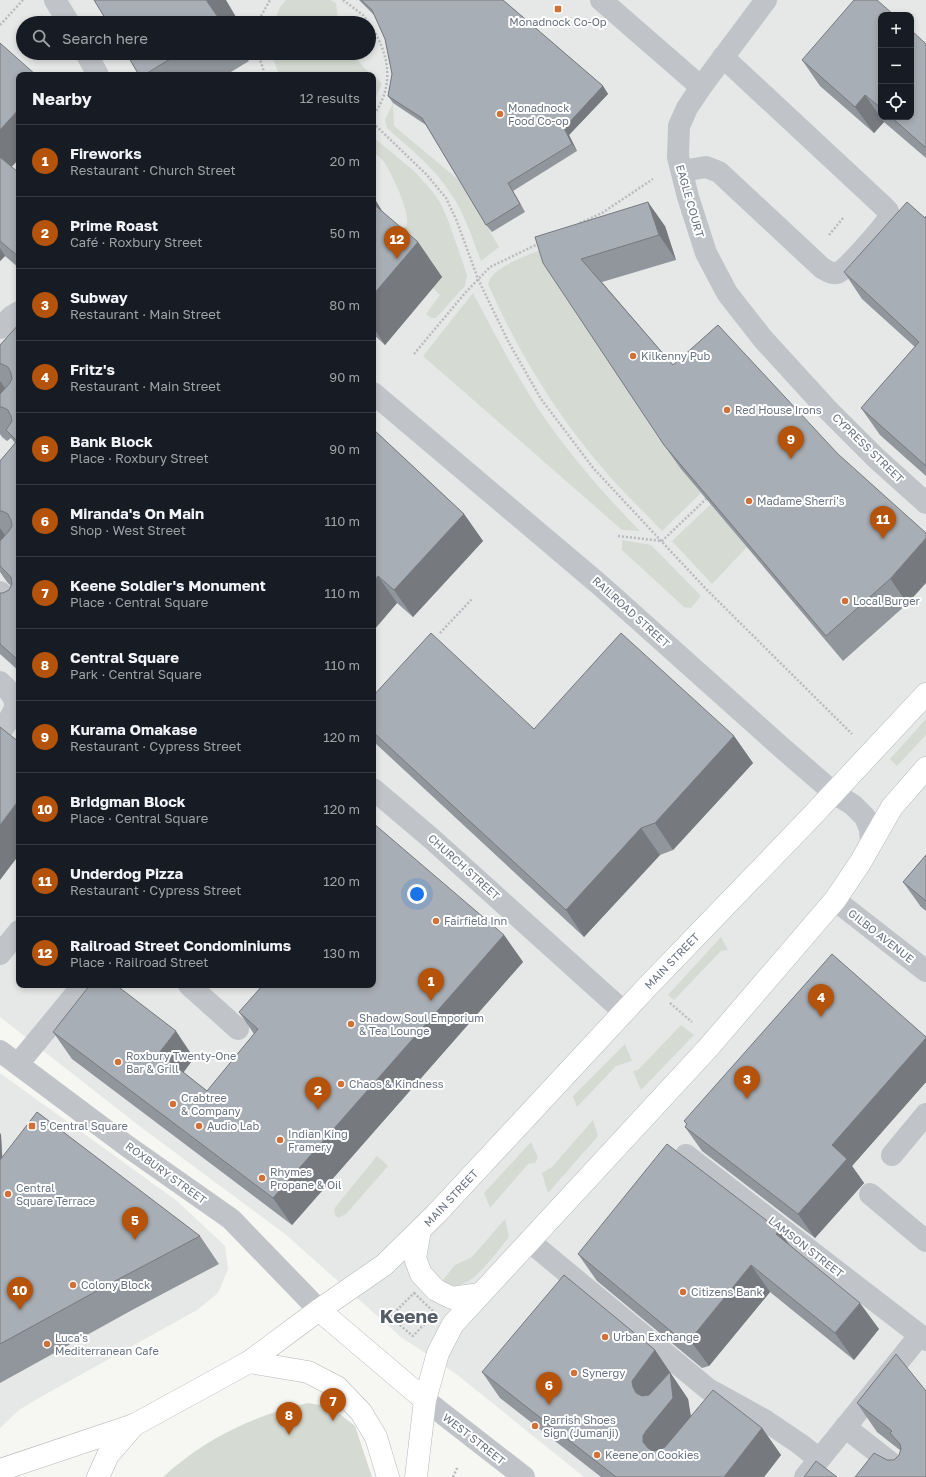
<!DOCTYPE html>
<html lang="en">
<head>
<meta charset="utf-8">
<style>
	body { margin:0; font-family:"Golos Text",sans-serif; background:#242831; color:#f1f3f6 }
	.controls { position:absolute; right:12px; top:12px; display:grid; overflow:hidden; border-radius:8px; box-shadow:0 2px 6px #0003 }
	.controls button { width:36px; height:36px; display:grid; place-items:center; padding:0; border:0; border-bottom:1px solid #363941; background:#171b24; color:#f1f3f6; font:20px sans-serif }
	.you { position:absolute; left:417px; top:894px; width:14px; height:14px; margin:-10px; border:3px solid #fff; border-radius:50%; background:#1a73e8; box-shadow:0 0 0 6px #1a73e833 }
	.badge { display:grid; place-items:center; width:26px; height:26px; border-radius:50%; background:#b45309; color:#fff; font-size:13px; font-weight:700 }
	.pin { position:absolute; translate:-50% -33px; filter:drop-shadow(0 1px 2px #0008) }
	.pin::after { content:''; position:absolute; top:21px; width:14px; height:12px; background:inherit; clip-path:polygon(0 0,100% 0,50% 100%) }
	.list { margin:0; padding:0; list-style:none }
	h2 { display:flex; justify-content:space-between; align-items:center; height:52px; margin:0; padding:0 16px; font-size:17px }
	h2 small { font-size:13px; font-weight:400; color:#9ea1a6 }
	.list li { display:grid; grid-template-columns:26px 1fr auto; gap:12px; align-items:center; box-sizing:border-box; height:72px; padding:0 16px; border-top:1px solid #363941 }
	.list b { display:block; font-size:15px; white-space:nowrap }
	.list p { margin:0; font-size:13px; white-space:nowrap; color:#9ea1a6 }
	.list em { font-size:13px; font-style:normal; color:#9ea1a6 }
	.icon { flex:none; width:22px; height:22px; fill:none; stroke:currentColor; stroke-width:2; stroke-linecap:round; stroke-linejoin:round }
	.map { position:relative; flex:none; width:926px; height:1477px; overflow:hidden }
	.search { position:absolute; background:#171b24; box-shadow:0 2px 6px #0003; left:16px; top:16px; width:360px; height:44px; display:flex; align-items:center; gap:10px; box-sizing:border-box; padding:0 14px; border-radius:22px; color:#9ea1a6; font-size:15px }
	.panel { position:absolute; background:#171b24; box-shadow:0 2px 6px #0003; left:16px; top:72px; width:360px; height:916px; border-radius:8px }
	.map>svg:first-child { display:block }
	.built { fill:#e6e8e7; fill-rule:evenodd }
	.green { fill:#d5dbd3 }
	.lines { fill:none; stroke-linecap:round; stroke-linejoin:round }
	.major-casing { stroke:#b4b6bb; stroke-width:23 }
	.path { stroke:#b8babd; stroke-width:2.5; stroke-dasharray:2 2; stroke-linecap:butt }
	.minor { stroke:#c0c3c7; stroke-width:22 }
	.major { stroke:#fff; stroke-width:22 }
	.wall { fill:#90969c }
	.shaded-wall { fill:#767a7f }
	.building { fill:#a8aeb5; stroke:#767a7f }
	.poi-dot { fill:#d27137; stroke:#fff; stroke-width:1.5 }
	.labels { text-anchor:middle; stroke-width:4; stroke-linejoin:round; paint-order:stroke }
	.poi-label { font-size:11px; fill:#687281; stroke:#fff; text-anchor:start }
	.street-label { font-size:11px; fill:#687281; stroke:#fff }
	.town-label { font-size:19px; font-weight:bold; fill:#555d67; stroke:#fff }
</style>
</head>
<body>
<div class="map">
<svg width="926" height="1477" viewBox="0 0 926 1477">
	<rect width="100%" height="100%" fill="#f6f6f3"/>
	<g class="built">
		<path d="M 0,0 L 926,0 L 926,1477 L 584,1477 L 455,1373 L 401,1337 L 285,1234 L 142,1128 L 0,1017 ZM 881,15 L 911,15 L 911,117 L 881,117 ZM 23,23 L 369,23 L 369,53 L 23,53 ZM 19,75 L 373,75 L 373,985 L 19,985 Z"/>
		<polygon points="0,1073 177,1201 225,1246 228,1269 218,1293 197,1310 37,1399 19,1410 0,1428"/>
	</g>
	<g class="green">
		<polygon points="286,0 330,0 336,3 339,23 274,23 280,7"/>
		<polygon points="271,53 353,53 357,60 371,75 279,75"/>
		<polygon points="373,76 382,83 373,104"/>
		<path d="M 393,103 L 394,126 L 460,181 L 499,247 L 481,261 C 472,238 465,214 451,194 C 435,168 409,148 387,128 L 385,120 Z"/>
		<path d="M 373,137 L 415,172 L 432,191 L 441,204 L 448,220 L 463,263 L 467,276 L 465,286 L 436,318 L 431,318 L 426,314 L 440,295 L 433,288 L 396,233 C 399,231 404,229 406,226 C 412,215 391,172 384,162 C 381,158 377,155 373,151 Z"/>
		<path d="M 543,249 L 552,262 L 563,294 L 583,322 L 681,469 L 701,493 L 662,531 C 646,514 628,497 612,479 C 560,421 519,354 488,284 C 493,266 526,256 543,249 Z"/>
		<path d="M 473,293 C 496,336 518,380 546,420 C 574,460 606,496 640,531 L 622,530 L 423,356 Z"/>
		<polygon points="711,504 747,547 712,584 672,541"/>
		<polygon points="622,540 651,545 701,596 691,608 684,607 622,550"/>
		<polygon points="926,719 926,735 897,766 890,759"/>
		<polygon points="721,937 728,950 721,951 674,1000 668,995"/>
		<polygon points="681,1025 694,1035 641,1090 633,1071 638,1070"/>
		<polygon points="625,1044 632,1061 616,1066 577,1107 573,1096"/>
		<polygon points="593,1120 598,1136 548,1193 542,1173 552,1167"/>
		<polygon points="531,1142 538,1158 535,1163 528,1164 490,1208 484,1193"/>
		<polygon points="377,1156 388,1166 346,1214 338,1218 335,1215 334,1209 337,1205"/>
		<path d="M 505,1219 L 509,1237 C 497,1251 463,1303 443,1280 L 455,1265 L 472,1257 Z"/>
		<path d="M 308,1403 L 331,1407 L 355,1426 L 372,1477 L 163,1477 C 204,1439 254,1415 308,1403 Z"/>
	</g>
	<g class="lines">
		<defs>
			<g id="major">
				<polyline points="420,1230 415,1258 421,1274 436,1290 452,1298 480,1294"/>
				<polyline points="319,1310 425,1400"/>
				<polyline points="249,1362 308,1372 337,1387 361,1412 376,1437 388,1477"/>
				<polyline points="0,1470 134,1425 249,1362 319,1310 384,1265 436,1214 648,986 811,817 926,694"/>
				<polyline points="98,1477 108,1455 134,1425"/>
				<polyline points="416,1477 425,1400 438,1353 453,1324 708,1048 835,900 860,863 892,807 926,768"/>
			</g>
		</defs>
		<use href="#major" class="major-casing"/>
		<g class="path">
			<polyline points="343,0 363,15 369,23"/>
			<polyline points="257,23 270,0"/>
			<path d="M 369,23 C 390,54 395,85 373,116"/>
			<polyline points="0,25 23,0"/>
			<polyline points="258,53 265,75"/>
			<polyline points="373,123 427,175 446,198 456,219 478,279 508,341 541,399 594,469 707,590 852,734"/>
			<polyline points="580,223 602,213 653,179"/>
			<polyline points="829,235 844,217"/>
			<polyline points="414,354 465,293 490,267 540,243"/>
			<polyline points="618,536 662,541 706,499"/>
			<polyline points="440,633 472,599"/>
			<polyline points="670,1003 692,1022"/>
			<polygon points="414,1293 435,1313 413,1336 390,1317"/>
			<polyline points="453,1477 458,1466"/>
		</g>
		<g class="minor">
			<polyline points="55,0 69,23"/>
			<polyline points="601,0 701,87"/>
			<polyline points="766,0 701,87 687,108 679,126 678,157 688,197 706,253 727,293 763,339 826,408 876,458 926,503"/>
			<polyline points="86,53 98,75"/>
			<path d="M 682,171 L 706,167 L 719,172 L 822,268 C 827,271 831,274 837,273 C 847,270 882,228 889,218 L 888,211 L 882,205 L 723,57"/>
			<polyline points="0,328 12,316 19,312"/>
			<polyline points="373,393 600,585 781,747 834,793 853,805 865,817 870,829 871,843"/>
			<polyline points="0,592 19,609"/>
			<path d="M 0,682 C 23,703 17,709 0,732"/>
			<polyline points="373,789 432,839 624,1012"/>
			<polyline points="835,900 926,971"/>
			<polyline points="0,954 19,931"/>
			<polyline points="189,985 238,1029"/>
			<polyline points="0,1051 127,1146 231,1219 319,1310"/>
			<polyline points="18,1064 83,985"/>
			<polyline points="686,1155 926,1340"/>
			<polyline points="892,1155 926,1114"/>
			<polyline points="870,1194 926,1241"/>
			<polyline points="529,1241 708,1389 766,1421 800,1444 819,1459"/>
			<polyline points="425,1400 524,1477"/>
			<polyline points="845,1427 909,1477"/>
			<polyline points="805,1477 920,1335"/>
		</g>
		<use href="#major" class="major"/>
	</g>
	<g class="wall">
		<polygon points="359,0 503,0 603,86 608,94 569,135 577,151 513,191 525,212 492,232 486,225 426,125 393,103 388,96 392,74 385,39 374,15"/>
		<polygon points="881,15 881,117 911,117 926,44 926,158 884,122 874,133 820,86 802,60"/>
		<polygon points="0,43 12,167 19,173 19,268 5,256 0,261"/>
		<polygon points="126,53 243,53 249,61 226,75 139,75"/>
		<polygon points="373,196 383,213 418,242 442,277 385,345 373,334"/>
		<polygon points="926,216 926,476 880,435 861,408 915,347 862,299 844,272"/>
		<polygon points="665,226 676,260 602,282 673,365 718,325 907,604 843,661 681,469 664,445 535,237"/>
		<polygon points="19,324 19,671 0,654 0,593 3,593 9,590 11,586 7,582 0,572 0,461 15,443 11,438 7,441 2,437 0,434 0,345"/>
		<polygon points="373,429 464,514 483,541 413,617 397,603 373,631"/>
		<polygon points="373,696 534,729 734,736 753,763 673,850 660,855 584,937 374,742 373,742"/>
		<polygon points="926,855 926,911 921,907 903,882"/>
		<polygon points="504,935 523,962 292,1225 72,1059 53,1032 194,1058 183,1072 207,1091 254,1034 239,1012 261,987 258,985 373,985"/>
		<polygon points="926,1037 926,1082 852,1166 864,1183 815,1238 702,1151 685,1127 687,1125 684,1121"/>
		<polygon points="0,1133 1,1135 2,1157 200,1236 219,1264 134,1309 0,1383"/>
		<polygon points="790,1246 879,1329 854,1360 770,1292 709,1366 702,1368 597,1281 578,1254"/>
		<polygon points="655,1350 688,1399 691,1416 762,1428 781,1455 764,1477 601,1477 500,1398 482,1372"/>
		<polygon points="896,1354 926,1477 887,1460 894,1460 899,1455 901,1451 877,1432 857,1403"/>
	</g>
	<g class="shaded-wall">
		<polygon points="206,0 226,0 239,22 238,23 222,23"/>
		<polygon points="603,86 608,94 569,135 577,151 572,144 564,128"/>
		<polygon points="865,95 884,122 874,133 855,107"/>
		<polygon points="19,109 19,159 6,173 0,165 0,130"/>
		<polygon points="508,183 513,191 525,212 520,204"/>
		<polygon points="373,196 401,242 373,201"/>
		<polygon points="648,202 665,226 676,260 659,235"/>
		<polygon points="418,242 442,277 385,345 373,327 373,295"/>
		<polygon points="0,248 5,256 0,261"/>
		<polygon points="0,381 10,395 0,406"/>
		<polygon points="464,514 483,541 413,617 394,590"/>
		<polygon points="0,528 10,542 0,554"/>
		<polygon points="926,538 926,583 907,604 890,579"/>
		<polygon points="378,576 397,603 373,631 373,583"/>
		<polygon points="734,736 753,763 673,850 655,823"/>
		<polygon points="19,800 19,855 0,880 0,825"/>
		<polygon points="641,828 660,855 584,937 566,910"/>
		<polygon points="504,935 523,962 292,1225 273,1198"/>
		<polygon points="176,1031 194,1058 178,1080 159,1053"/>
		<polygon points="926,1038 926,1082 852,1166 864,1183 815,1238 798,1214 832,1145"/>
		<polygon points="0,1133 1,1135 5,1207 0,1200"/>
		<polygon points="779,1230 798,1257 776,1234"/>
		<polygon points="751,1265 770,1292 709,1366 690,1340"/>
		<polygon points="860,1303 879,1329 854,1360 835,1333"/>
		<polygon points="655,1350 688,1399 692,1425 662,1469 643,1442 643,1436 651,1414 633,1387 632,1381"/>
		<polygon points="762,1428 781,1455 764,1477 724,1477"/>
	</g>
	<g class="building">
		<polygon points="94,0 206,0 222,23 108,23"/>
		<polygon points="361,0 503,0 603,86 564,128 572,144 508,183 520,204 486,225 422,118 388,96 392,74 385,39 372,10"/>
		<polygon points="854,0 877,0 894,15 881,15 881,108 865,95 855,107 802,60"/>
		<polygon points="911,30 926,44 926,148 891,117 911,117"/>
		<polygon points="0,43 36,75 19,75 19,109 0,130"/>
		<polygon points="126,53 180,53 144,75 139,75"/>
		<polygon points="0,157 19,173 19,257 0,241"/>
		<polygon points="373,201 377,207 418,242 373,295"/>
		<polygon points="648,202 659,235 581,259 673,365 718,325 838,454 926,533 926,538 890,579 826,636 664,445 543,263 535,237"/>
		<polygon points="907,202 925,218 926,216 926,466 861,408 919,342 844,272"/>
		<polygon points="19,324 19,661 0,644 0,593 3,593 9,590 12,584 11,577 0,566 0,541 9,531 12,526 11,520 8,514 2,511 0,511 0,461 17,441 6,430 12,421 11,416 8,410 2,407 0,407 0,394 9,384 12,379 11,373 8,367 2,364 0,364 0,345"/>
		<polygon points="373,429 464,514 394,590 378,576 373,583"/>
		<polygon points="431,633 534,729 621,633 734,736 655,823 641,828 566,910 373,732 373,696"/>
		<polygon points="0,727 19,742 19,800 0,825"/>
		<polygon points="373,823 504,935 273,1198 53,1032 90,985 116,985 176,1031 159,1053 207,1091 258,1029 239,1012 263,985 373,985"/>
		<polygon points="926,855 926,901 903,882"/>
		<polygon points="832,954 926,1037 926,1038 832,1145 847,1159 798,1214 685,1127 687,1124 684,1121"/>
		<polygon points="37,1112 200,1236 115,1281 0,1344 0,1160"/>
		<polygon points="667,1144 779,1230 776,1234 860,1303 835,1333 751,1265 690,1340 684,1342 578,1254"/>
		<polygon points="564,1275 655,1350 632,1381 633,1387 636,1393 642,1396 649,1395 670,1372 673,1398 646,1431 643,1436 643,1442 648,1448 653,1451 659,1450 665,1447 713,1390 762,1428 724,1477 616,1477 482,1372"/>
		<polygon points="896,1354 926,1391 926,1477 855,1477 874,1453 887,1460 894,1460 899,1455 901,1449 900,1444 890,1433 892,1431 857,1403"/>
		<polygon points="816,1461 837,1477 804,1477"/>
	</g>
	<g class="poi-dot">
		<rect x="554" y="5" width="8" height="8" rx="2"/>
		<circle cx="500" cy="114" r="4"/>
		<circle cx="633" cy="356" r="4"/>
		<circle cx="727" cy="410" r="4"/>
		<circle cx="749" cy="501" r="4"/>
		<circle cx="845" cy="601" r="4"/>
		<circle cx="436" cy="921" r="4"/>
		<circle cx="351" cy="1024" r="4"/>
		<circle cx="118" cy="1062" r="4"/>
		<circle cx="341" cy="1084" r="4"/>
		<circle cx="173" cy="1104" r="4"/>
		<rect x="28" y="1122" width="8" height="8" rx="2"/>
		<circle cx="199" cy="1126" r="4"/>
		<circle cx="280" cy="1140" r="4"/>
		<circle cx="262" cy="1178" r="4"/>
		<circle cx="8" cy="1194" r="4"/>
		<circle cx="73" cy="1285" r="4"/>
		<circle cx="683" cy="1292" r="4"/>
		<circle cx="605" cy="1337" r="4"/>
		<circle cx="47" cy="1344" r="4"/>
		<circle cx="574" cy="1373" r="4"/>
		<circle cx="535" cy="1426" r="4"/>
		<circle cx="597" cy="1455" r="4"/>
	</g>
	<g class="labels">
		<g class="poi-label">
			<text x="558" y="26" text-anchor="middle">Monadnock Co-Op</text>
			<text x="508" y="112">Monadnock<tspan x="508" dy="13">Food Co-op</tspan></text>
			<text x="641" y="360">Kilkenny Pub</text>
			<text x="735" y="414">Red House Irons</text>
			<text x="757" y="505">Madame Sherri's</text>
			<text x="853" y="605">Local Burger</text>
			<text x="444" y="925">Fairfield Inn</text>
			<text x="359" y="1022">Shadow Soul Emporium<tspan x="359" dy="13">&amp; Tea Lounge</tspan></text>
			<text x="126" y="1060">Roxbury Twenty-One<tspan x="126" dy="13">Bar &amp; Grill</tspan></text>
			<text x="349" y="1088">Chaos &amp; Kindness</text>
			<text x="181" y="1102">Crabtree<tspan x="181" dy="13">&amp; Company</tspan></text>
			<text x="40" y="1130">5 Central Square</text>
			<text x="207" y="1130">Audio Lab</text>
			<text x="288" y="1138">Indian King<tspan x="288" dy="13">Framery</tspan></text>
			<text x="270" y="1176">Rhymes<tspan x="270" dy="13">Propane &amp; Oil</tspan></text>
			<text x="16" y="1192">Central<tspan x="16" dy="13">Square Terrace</tspan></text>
			<text x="81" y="1289">Colony Block</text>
			<text x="691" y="1296">Citizens Bank</text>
			<text x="613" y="1341">Urban Exchange</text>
			<text x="55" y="1342">Luca's<tspan x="55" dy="13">Mediterranean Cafe</tspan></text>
			<text x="582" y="1377">Synergy</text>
			<text x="543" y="1424">Parrish Shoes<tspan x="543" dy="13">Sign (Jumanji)</tspan></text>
			<text x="605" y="1459">Keene on Cookies</text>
		</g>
		<g class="street-label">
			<text transform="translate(690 201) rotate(74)" y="4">EAGLE COURT</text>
			<text transform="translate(868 448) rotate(44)" y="4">CYPRESS STREET</text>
			<text transform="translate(631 612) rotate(42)" y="4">RAILROAD STREET</text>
			<text transform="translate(464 867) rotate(42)" y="4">CHURCH STREET</text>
			<text transform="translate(881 936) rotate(38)" y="4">GILBO AVENUE</text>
			<text transform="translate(672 961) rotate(-46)" y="4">MAIN STREET</text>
			<text transform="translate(166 1173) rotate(36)" y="4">ROXBURY STREET</text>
			<text transform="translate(451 1198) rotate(-47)" y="4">MAIN STREET</text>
			<text transform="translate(806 1247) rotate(38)" y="4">LAMSON STREET</text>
			<text transform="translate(474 1439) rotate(38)" y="4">WEST STREET</text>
		</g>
		<g class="town-label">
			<text x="409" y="1323">Keene</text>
		</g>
	</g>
</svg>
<div class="controls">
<button>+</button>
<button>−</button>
<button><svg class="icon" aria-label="locate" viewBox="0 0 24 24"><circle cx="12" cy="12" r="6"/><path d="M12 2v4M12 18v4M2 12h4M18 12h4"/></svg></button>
</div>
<div class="you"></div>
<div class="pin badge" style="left:431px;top:1001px">1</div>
<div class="pin badge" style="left:318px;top:1110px">2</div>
<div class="pin badge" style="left:747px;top:1099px">3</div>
<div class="pin badge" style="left:821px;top:1017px">4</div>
<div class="pin badge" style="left:135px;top:1240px">5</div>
<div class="pin badge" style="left:549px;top:1405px">6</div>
<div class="pin badge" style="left:333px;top:1421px">7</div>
<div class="pin badge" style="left:289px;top:1435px">8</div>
<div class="pin badge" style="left:791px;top:459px">9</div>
<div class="pin badge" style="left:20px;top:1310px">10</div>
<div class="pin badge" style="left:883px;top:539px">11</div>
<div class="pin badge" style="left:397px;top:259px">12</div>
<div class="search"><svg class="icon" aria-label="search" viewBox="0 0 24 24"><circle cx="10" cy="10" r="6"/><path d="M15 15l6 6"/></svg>Search here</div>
<section class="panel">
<h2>Nearby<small>12 results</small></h2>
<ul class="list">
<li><span class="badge">1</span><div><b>Fireworks</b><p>Restaurant · Church Street</p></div><em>20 m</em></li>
<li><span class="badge">2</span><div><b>Prime Roast</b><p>Café · Roxbury Street</p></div><em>50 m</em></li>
<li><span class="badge">3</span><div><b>Subway</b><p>Restaurant · Main Street</p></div><em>80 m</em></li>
<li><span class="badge">4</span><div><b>Fritz's</b><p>Restaurant · Main Street</p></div><em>90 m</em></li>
<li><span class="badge">5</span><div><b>Bank Block</b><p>Place · Roxbury Street</p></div><em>90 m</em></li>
<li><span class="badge">6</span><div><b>Miranda's On Main</b><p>Shop · West Street</p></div><em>110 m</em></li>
<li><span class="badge">7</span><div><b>Keene Soldier's Monument</b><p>Place · Central Square</p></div><em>110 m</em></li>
<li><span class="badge">8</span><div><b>Central Square</b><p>Park · Central Square</p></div><em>110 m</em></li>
<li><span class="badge">9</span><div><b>Kurama Omakase</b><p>Restaurant · Cypress Street</p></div><em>120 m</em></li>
<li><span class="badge">10</span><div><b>Bridgman Block</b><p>Place · Central Square</p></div><em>120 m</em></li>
<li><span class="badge">11</span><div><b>Underdog Pizza</b><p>Restaurant · Cypress Street</p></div><em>120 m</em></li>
<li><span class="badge">12</span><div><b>Railroad Street Condominiums</b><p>Place · Railroad Street</p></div><em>130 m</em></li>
</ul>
</section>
</div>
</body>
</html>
